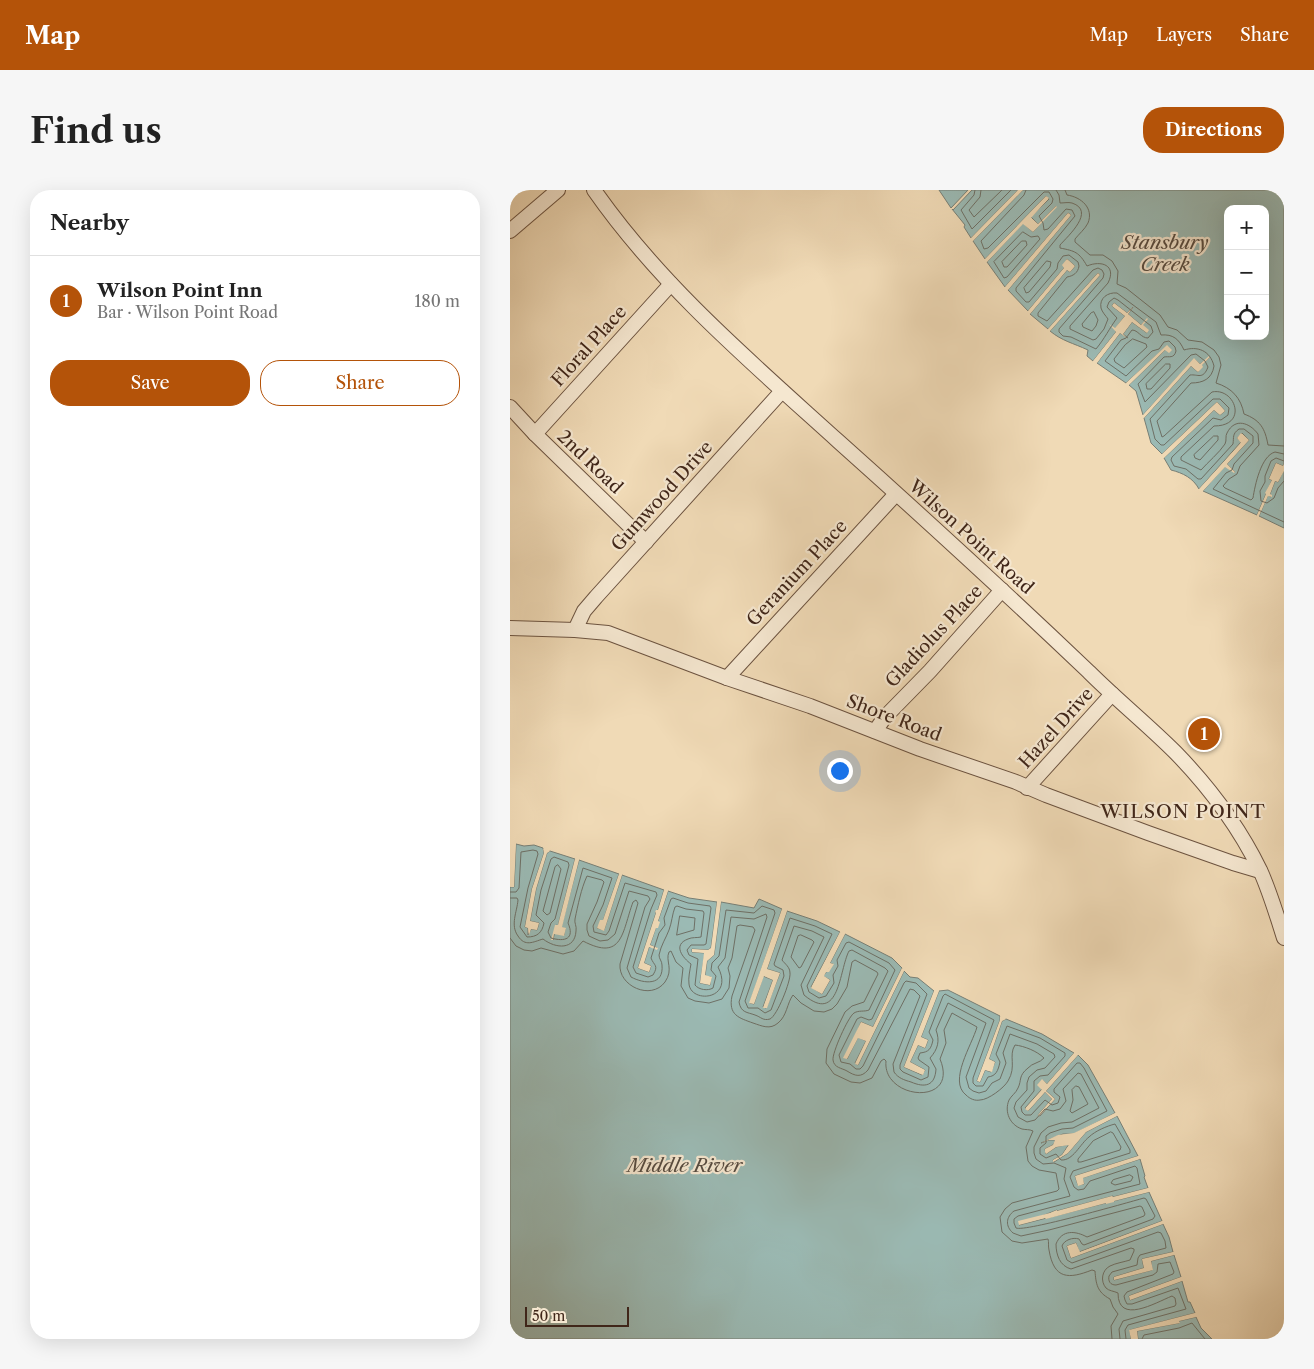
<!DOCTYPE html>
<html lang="en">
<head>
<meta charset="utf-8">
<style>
	body { margin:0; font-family:"Libre Caslon Text",serif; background:#f6f6f6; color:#222 }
	.controls { position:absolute; right:15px; top:15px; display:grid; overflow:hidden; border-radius:10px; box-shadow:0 5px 20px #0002 }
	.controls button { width:45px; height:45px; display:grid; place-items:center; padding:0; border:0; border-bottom:1px solid #e0e0e0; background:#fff; color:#222; font:25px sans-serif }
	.scale { position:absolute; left:15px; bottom:12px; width:104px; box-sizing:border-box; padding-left:5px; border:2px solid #402619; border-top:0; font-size:14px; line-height:18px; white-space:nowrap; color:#402619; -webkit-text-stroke:4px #f5e7d0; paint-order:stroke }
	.you { position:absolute; left:329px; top:580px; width:18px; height:18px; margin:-12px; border:4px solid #fff; border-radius:50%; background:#1a73e8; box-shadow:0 0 0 8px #1a73e833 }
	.badge { display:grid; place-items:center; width:32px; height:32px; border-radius:50%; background:#b45309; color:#fff; font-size:16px; font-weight:700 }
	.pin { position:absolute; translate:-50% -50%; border:2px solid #fff; box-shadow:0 1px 5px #0006 }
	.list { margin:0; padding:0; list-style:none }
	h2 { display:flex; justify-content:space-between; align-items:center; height:65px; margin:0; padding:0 20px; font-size:21px }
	h2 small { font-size:16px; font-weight:400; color:#767676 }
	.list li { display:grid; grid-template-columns:32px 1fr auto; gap:15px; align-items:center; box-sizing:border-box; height:90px; padding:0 20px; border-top:1px solid #e0e0e0 }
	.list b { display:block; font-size:19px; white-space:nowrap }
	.list p { margin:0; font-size:16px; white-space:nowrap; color:#767676 }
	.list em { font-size:16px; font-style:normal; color:#767676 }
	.actions { display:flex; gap:10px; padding:15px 20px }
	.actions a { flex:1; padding:11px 0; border:1px solid #b45309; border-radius:20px; text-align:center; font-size:18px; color:#b45309 }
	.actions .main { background:#b45309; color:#fff }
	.icon { flex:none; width:28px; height:28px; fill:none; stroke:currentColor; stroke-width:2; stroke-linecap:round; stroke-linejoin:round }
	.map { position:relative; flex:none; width:774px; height:1149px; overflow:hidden; border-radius:20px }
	header { display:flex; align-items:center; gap:30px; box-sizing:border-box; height:70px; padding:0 25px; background:#b45309; color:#fff }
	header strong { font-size:24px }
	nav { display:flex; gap:28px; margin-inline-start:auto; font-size:18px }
	.intro { display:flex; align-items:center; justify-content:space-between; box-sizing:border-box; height:120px; padding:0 30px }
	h1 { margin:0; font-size:35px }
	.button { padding:12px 22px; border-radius:20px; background:#b45309; color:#fff; font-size:18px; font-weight:700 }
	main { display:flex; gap:30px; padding:0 30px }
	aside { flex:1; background:#fff; border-radius:20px; box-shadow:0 5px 20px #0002 }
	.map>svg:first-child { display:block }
	.water { fill:#9bbab4; stroke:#777f76; fill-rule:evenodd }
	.pier { fill:#f0dab6; fill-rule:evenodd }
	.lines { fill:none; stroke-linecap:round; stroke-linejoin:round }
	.shore { stroke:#6e7066; stroke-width:1 }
	.minor-casing { stroke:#6c5340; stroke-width:16 }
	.minor { stroke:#f5e7d0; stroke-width:14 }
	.labels { text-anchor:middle; stroke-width:4.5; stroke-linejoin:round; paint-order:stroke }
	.street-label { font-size:18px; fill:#402619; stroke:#f5e7d0 }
	.water-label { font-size:19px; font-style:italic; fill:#574b40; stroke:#f5e7d0 }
	.neighbourhood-label { font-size:19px; letter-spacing:1px; fill:#402619; stroke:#f5e7d0 }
</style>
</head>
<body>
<header>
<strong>Map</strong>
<nav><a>Map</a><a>Layers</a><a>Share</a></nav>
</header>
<div class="intro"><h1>Find us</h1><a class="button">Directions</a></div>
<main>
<aside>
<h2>Nearby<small></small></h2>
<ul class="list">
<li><span class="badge">1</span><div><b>Wilson Point Inn</b><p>Bar · Wilson Point Road</p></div><em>180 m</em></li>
</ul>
<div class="actions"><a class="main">Save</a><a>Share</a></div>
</aside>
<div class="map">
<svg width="774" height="1149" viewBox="0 0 774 1149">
	<rect width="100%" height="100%" fill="#f0dab6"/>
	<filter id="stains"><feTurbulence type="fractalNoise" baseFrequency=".004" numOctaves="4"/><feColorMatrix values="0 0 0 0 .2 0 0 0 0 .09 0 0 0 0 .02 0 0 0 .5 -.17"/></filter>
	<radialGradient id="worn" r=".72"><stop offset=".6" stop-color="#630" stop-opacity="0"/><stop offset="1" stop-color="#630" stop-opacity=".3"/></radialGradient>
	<g class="water">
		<polygon points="429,0 458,0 441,18"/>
		<polygon points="462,0 508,0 461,48 454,37 455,35 442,19 443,20"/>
		<path d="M 513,0 L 774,0 L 774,274 L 773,276 L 766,273 L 759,289 L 762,290 L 747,325 L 693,301 L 715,276 L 725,282 L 717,274 L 739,250 L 732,243 L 727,248 L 731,252 L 689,299 C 683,288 673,283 661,280 L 654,268 L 704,220 L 710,225 L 715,221 L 707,212 L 652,264 L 641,253 L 634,228 L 681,176 L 688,182 L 691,175 L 700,167 L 690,174 L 684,169 L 633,225 L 626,201 L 619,195 L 656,159 L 657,156 L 616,193 L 587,173 L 610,143 L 618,148 L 613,144 L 622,132 L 637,143 L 632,135 L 637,129 L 631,135 L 618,124 L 623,117 L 617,123 L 604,113 L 602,116 L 615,126 L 605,139 L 606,142 L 583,171 L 577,166 L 578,160 C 563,153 552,151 540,141 L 590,85 L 588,83 L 538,139 L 520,124 L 557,80 L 560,82 L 565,76 L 557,69 L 554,78 L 518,121 L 498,100 L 561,25 L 558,23 L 495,97 L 477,72 L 513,33 L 523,42 L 546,16 L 528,34 L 521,27 L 539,9 L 536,6 L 475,69 L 463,51 ZM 718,19 L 755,19 L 755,146 L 718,146 Z"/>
		<polygon points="773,281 774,281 774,338 749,326 758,305 761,307 760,304 765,291 768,292"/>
		<polygon points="6,654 14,656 24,655 33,658 34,663 22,699 15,737 18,738 18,745 21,739 27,740 29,733 20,731 26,699 37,663 40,661 65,669 48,736 46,735 43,750 44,743 54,745 55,739 51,737 69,670 109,684 93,731 87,738 94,740 112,685 154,700 148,720 145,722 146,723 128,778 139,782 141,776 134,773 139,757 147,758 140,755 158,701 179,708 207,712 201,758 198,760 182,759 182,762 195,763 190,793 200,795 201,787 195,786 197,771 204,765 211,712 244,718 249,709 272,719 240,813 244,814 253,786 263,790 253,817 256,818 270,783 257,779 277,721 307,731 330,742 301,797 312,804 320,790 313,786 323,774 320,773 335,744 382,768 392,778 363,837 351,832 337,869 348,847 356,851 345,873 348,875 394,781 400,787 408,788 424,801 394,877 412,885 415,880 400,872 408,855 415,858 418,850 411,847 429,801 438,800 490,826 490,830 467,891 470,892 475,880 481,882 485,872 479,869 492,831 496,829 532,844 564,863 537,894 532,890 528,895 532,899 515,918 518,921 535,902 542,909 528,925 530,926 545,909 536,901 568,865 578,875 605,923 564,944 553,944 531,953 539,950 546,950 543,955 535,959 536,964 546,957 559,954 552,965 543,970 544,972 558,963 576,942 607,926 628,966 565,986 568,995 574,994 572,988 630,969 635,986 634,987 638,998 603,1007 603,1006 547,1021 547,1020 509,1035 639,1002 652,1031 569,1062 566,1053 557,1056 561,1068 653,1034 659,1047 663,1062 632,1069 634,1078 604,1087 604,1090 642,1080 641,1071 664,1065 671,1087 619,1106 620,1110 672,1091 678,1112 680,1112 685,1123 620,1140 621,1149 0,1149 0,697 4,697"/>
		<polygon points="686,1127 691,1138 702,1149 628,1149 627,1141 669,1133 669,1131"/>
	</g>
	<g class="pier">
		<polygon points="508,0 513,0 463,51 461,48"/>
		<polygon points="536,6 539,8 521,28 528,34 546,16 547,17 523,42 513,34 477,72 475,69"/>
		<polygon points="558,23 561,25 498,100 495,97"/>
		<polygon points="557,69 565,76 560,82 557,80 520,124 518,121 554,78 552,75"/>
		<polygon points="588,83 590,85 540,141 538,139"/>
		<polygon points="604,113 617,123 623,117 618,124 631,135 637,128 638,129 633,135 639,140 637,143 622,132 613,144 618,149 610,143 587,173 583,171 606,142 599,134 605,138 615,126 602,116"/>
		<polygon points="657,155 662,160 659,163 655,160 619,195 616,193"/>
		<polygon points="699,166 700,167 692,175 693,177 688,182 681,176 634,228 633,225 684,168 690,174"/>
		<polygon points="707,212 715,221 710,225 704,220 654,268 652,264"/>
		<polygon points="731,243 739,250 717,274 725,282 724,283 715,277 693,301 689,299 731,253 727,248"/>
		<polygon points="766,273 773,276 774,274 774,281 768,292 765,291 760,304 762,305 762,307 758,306 749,326 747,325 756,304 755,303 762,290 759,289"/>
		<polygon points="3,653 6,654 4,697 0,697 2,690 2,685 0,687 0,684"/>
		<polygon points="33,658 36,661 40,661 37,663 26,699 20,731 29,733 27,740 21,739 19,745 18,738 15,737 22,699 34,663"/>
		<polygon points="65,669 69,670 52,737 56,738 54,746 44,744 43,750 41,750 45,735 48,735"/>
		<polygon points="109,684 112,685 94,741 87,738 90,730 93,730"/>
		<polygon points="154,700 158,701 148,731 150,732 148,738 146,738 140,755 148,758 147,760 139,757 134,773 141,776 139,782 128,778 146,723 145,722 146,720 148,720"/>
		<polygon points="207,712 211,712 204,765 197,771 195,785 202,787 200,795 190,793 194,763 182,762 182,759 198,760 201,758"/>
		<polygon points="272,719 277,721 257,779 270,783 257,818 253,818 263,790 254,786 244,814 239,813"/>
		<polygon points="330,742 332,743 305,797 311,800 316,791 312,788 311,785 314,780 318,779 320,776 318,772 333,743 335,744 320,773 324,774 319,782 316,782 314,786 320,790 312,804 301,798"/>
		<path d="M 392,778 L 394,781 L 348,875 L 345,874 L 356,851 L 348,848 L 337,869 L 333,868 L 351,832 L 363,837 ZM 352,835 L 363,840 L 358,850 L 347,845 Z"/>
		<polygon points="424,801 429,801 411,847 418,850 415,858 408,855 400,872 415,880 413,885 394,877"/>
		<polygon points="490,826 496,829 492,831 479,869 485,872 482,882 475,880 470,892 467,891 490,830"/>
		<polygon points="564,863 568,865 536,901 545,909 529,926 528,925 542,909 535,902 518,921 515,919 532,900 527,895 532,889 537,894"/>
		<path d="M 605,923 L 607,926 L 576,942 L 558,963 L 543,972 L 543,970 L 552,965 L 559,955 L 546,957 L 536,964 L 535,962 L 535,959 L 543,955 L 545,950 L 539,950 L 531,953 L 548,945 L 564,943 ZM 573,942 L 562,955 L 559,952 L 545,955 L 548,950 L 547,948 L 565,946 Z"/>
		<polygon points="628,966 630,969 573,988 574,994 568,996 565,986"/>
		<polygon points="638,998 639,1002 604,1011 604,1012 596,1014 596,1013 536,1029 535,1028 509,1035 508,1031 540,1023 547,1020 547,1021 602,1006 603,1007"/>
		<polygon points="652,1031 653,1034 561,1068 557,1056 566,1053 570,1062"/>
		<polygon points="663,1062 664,1065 641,1071 643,1080 604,1090 604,1087 634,1078 632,1069"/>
		<polygon points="671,1087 672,1091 620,1110 619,1106"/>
		<polygon points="685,1123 686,1127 669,1131 670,1133 627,1141 628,1149 625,1149 624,1141 622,1141 624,1149 621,1149 619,1140"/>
	</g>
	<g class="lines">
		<g class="shore">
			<polyline points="465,0 464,5 451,20 462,39 501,0"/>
			<polyline points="471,0 470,7 459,20 464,27 492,0"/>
			<path d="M 516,0 L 514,5 L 471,51 L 474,59 L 478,58 L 534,2 L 539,2 L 543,9 L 542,13 L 529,26 L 533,33 L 534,40 L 538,39 L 556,19 L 562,20 L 565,26 L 506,98 L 506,101 L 516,112 L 519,112 L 547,79 L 548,73 L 553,66 L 559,65 L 568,72 L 569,76 C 568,83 563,86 557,87 L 528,123 L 528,126 L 537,131 L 583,80 L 588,78 L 592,80 L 594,84 L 593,88 L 549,139 L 549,142 L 553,146 L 561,147 L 586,159 C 595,148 599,139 607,128 L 597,117 L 599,112 L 604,108 L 608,110 L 641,136 L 643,142 L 638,148 C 631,148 628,140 622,140 L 616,148 L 611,150 L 595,171 L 616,186 L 642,161 L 649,159 L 654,152 L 659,151 L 665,157 L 666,161 C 664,169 659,166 654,167 L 628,194 L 635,212 L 681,165 L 686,164 L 695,171 L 698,177 C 693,190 688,184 680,185 L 640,229 L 645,249 L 651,255 L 654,255 L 703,209 L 710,209 L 719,218 L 718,225 L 711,230 L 703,228 L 662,267 L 661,270 L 664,276 L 676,279 L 688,289 L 691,289 L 723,254 C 724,247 722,244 729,239 L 734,239 L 743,246 L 743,253 L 724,274 L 722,280 L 716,283 L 703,299 L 774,332"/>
			<path d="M 546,0 L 549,5 L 550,13 C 554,13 558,12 562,13 C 586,21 558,46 550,55 L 550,58 C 565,61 569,62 577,76 C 591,70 607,75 598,93 L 560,136 L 560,139 L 583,150 L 586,149 L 594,139 L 598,129 C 596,126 592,122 591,118 C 589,108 598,102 607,103 L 646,132 L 651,145 C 663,144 669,149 674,160 C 687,156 700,160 704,176 C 702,189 693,193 681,193 L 647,231 L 652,247 L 654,246 L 702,202 C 725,197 739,236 704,236 L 671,267 L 671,270 L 691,280 C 698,272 709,263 715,254 C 717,250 715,246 717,243 C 725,227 740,233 748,244 L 749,255 L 730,276 L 727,284 L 719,289 L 713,296 L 715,298 L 741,310 L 743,308 C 745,295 751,266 765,262 L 774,264"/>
			<path d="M 555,0 L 557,5 C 571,7 584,18 578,33 C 575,39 569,44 565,49 L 565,52 L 580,65 L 593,65 L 602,71 L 608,81 L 607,94 L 616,98 L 650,125 L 658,137 L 667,140 L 678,150 L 692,152 L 704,160 L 709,167 L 711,175 L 706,193 C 722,198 731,208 734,224 C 750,230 755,238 758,255 L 774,256"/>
			<polygon points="513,42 521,47 528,46 530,49 497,87 494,88 484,72"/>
			<polygon points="512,51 516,51 517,55 497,77 494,77 492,72"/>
			<polygon points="537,71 541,72 540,77 519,102 516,103 514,98"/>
			<polygon points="584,122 588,130 586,136 582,141 573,137 572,134 581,123"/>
			<polygon points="623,149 636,154 637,157 614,178 605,172 604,169 615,155"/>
			<polygon points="656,174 660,174 660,178 641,199 637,199 636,194"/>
			<polygon points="704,246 708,246 708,250 690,270 685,268 684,265"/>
			<polyline points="774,271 766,268 761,271 755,286 755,292 750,301 751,311 757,313 764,308 768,298 774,291"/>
			<polygon points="48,675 51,679 40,723 37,725 33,721 45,677"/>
			<path d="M 0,702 L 6,702 L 9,698 L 11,662 L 23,660 L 27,661 L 28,664 L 18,698 L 10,737 L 17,747 C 27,747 32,743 34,733 L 26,725 L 31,700 L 41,669 L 44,667 L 58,672 L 59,675 L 45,729 L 41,733 L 38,742 L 41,748 C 55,752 65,749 58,733 L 73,678 L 102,688 L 93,715 L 83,736 L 84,742 L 96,745 L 99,741 L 115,693 L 146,702 L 147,705 L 141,719 L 123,777 L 126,783 L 138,787 L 143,785 C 149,775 144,776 141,768 L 149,743 L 155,735 L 154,728 L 161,709 L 163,708 L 178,713 L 200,716 L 201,718 L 196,754 L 194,755 L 181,755 L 177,760 L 179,765 L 188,769 L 185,795 C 189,800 198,801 203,798 L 206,786 L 201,780 L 202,773 L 209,766 L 216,720 L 244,723 L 252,716 L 264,720 L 265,723 L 235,811 L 238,818 L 248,818 L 255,823 L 261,820 L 274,786 L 273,780 L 265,776 L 264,774 L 280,728 L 305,736 L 322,744 L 297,796 L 299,802 L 309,808 L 316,806 L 324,793 L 323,785 L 328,776 L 327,770 L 336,753 L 339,752 L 379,773 L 385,780 L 362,829 L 359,830 L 351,827 L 347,829 L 329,865 L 331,872 L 340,874 L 346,879 L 350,879 L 353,876 L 394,793 L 396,791 L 406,793 L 417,804 L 390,875 L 390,879 L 393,882 L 411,890 L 418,887 L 419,877 L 409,870 L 408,868 L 410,863 C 419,862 421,859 423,850 L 419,842 L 433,806 L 435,804 L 484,830 L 463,888 L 463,893 L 466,896 L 473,896 L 478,887 C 486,886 488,881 490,872 L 486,864 L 497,836 L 530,848 L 555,863 L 555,866 L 538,885 L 530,886 L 524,891 L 524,901 L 511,917 L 512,922 L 515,925 L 521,925 L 535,910 L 542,915 L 548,913 L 550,907 L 544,902 L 544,899 L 567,873 L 570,873 L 574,878 L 597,921 L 563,938 L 552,939 L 540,943 L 536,946 L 536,953 L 530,958 L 530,964 L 536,968 L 546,964 L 551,970 C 563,971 570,954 579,947 C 585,941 597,936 605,934 L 620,960 L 620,963 L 563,981 L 560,987 L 564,997 L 568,1000 L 574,999 L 580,991 L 625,976 L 627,978 L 630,994 L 508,1026 L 504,1029 L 504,1033 L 506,1038 C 515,1042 616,1013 634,1008 L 636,1009 L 645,1026 L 643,1029 L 574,1055 L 572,1054 L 569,1049 C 563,1047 554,1050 552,1056 L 557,1070 L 562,1073 L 648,1042 L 651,1043 L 655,1051 L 656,1058 L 630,1065 L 628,1068 L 627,1075 L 602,1082 L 599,1086 C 598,1091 600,1095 606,1095 L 643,1085 L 647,1082 L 648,1074 L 660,1072 L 664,1082 L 663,1084 L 617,1102 L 614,1106 L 615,1110 L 617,1114 L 622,1114 L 668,1098 L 676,1119 L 618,1135 L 615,1140 L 616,1149"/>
			<path d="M 0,708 L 7,708 L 8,710 C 7,722 0,735 8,746 C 15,757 23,752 33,749 C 46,759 65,760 66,741 C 67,736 64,733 65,729 C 68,715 71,699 77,686 L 92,690 L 94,692 L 87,712 L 77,734 L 77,740 L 79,746 L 90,751 L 98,750 L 105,744 L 119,701 L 138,706 L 140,709 L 135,717 L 117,778 L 121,787 C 134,794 154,796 152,775 C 152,771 149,769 149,765 C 151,755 156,748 159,740 C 162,732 162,725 165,717 L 167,716 L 176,719 L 193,721 L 194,723 L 191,747 C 187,748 182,747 178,749 C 162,755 173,768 181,774 C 180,780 178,788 179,794 C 181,814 225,810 208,777 L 215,768 L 221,727 L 244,729 L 256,724 L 257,727 L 229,812 C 231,823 237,822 245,825 C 251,827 253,831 260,829 C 267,826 281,791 280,783 C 280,777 275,774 272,770 L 284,736 L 302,741 L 314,747 L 291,795 L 294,805 C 330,835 329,780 339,761 L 342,760 L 375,778 L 378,781 L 359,820 C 354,822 349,820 344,823 C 338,827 322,863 323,870 C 324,878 332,878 337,881 C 345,886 351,888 358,880 L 400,799 L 404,800 L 410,806 L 383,874 L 384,882 C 388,888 394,890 401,892 C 415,898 425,896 426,879 L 420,868 C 428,859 430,851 426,840 L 438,813 L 476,833 L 456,887 L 459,898 L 463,901 L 469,903 L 476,901 L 482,893 L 490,889 L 496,873 L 493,863 L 500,844 L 527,854 L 544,864 L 545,867 L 535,878 L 527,880 L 519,887 L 517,893 L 517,900 L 506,912 L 504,918 L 508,927 L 517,932 L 525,930 L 535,919 L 543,921 L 550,919 L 556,911 L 553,899 L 568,883 L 571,884 L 589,918 L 562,932 L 551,933 L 538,937 L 531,943 L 524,957 L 524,963 L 526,969 L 533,974 L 544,973 L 556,978 L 554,989 L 560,1006 L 504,1021 C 496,1027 495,1036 503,1043 L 511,1046 L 539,1040 L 630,1016 L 632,1017 L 635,1024 L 634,1026 L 577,1047 C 566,1041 552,1039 546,1054 C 546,1065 550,1076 561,1079 L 621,1058 L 624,1059 L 624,1061 L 620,1070 C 614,1072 606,1073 600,1076 C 592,1080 590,1091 596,1098 C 599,1101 604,1101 608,1103 C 608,1135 645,1113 662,1106 L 665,1108 L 666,1114 L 665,1116 L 613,1131 L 609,1139 L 610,1149"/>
			<polygon points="170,726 185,728 184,740 167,745"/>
			<polygon points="291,745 302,750 304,752 291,777 289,778 281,767 288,746"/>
			<path d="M 0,748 L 6,756 L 14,760 L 22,761 L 31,758 L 53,764 L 64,761 L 73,751 C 113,772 112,742 123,712 L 126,710 L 128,713 L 110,774 C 108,796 141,811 155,792 C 164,779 155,771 159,762 L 161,761 L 166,772 L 173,778 L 171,796 L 178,808 L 185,811 L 199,813 L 212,809 L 219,798 L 220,786 L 218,778 L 222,768 L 227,736 L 230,735 L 243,737 L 245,740 L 222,806 C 218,825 229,828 243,833 C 252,836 260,840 268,833 C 277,826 277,813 283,805 L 291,813 L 304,821 L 314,822 L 322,819 L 327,814 L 337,797 L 342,772 L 345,770 L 367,782 L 368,784 L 354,812 L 342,816 L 335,822 L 317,859 L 316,873 L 324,884 L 341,892 L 350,893 L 362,888 L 371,871 L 374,869 L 376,871 C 372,910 450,917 430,869 L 436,853 L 434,840 L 442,823 L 467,837 C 462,855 438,891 456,905 C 460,909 465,911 470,910 C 478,910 494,898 498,891 C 507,876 498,866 505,855 C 514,856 527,861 534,868 C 530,873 522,873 518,878 C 508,886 512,890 508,898 C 506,903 501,906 499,910 C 494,922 500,935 512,939 C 516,940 519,939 523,941 L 516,957 L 518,971 L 522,976 L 529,980 L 546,983 L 549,999 L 547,1001 L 502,1013 L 495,1019 L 490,1027 L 492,1042 L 502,1051 L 512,1053 L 538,1049 C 539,1052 538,1056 539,1060 C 544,1090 559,1089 582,1080 L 585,1081 C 586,1094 587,1102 600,1109 L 603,1117 L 608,1124 L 601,1136 L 602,1149"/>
			<polygon points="566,896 569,897 578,914 562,923 560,921 563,910 562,900"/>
			<polygon points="601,942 603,943 611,957 610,960 571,972 568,972 568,969 583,951"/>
			<polygon points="620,985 623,987 621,991 605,995 601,993 603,990"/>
			<polyline points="632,1149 634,1145 669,1138 682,1133 695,1149"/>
		</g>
		<defs>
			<g id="minor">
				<path d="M 84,0 C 151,96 242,173 328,251 C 413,327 497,404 579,482 C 607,510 638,535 666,563 C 699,597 729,637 750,680 C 760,702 767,726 774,748"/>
				<polyline points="0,41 48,0"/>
				<polyline points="0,217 25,244 136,352"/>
				<polyline points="25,244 161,94"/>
				<polyline points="0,438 65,440 98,443 217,488 300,516 410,559 506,592 536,605 638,643 723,673 750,681"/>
				<polyline points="65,440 74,421 86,407 272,201"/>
				<polyline points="217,488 385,305"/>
				<polyline points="365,541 375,527 420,481 492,400"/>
				<polyline points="517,598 602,504"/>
			</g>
		</defs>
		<use href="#minor" class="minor-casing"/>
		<use href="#minor" class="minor"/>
	</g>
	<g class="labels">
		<g class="street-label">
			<text transform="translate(79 156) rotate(-48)" y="6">Floral Place</text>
			<text transform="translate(80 272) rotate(44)" y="6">2nd Road</text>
			<text transform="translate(152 306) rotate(-48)" y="6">Gumwood Drive</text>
			<text transform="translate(461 347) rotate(42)" y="6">Wilson Point Road</text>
			<text transform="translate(287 383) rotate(-47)" y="6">Geranium Place</text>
			<text transform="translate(424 446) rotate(-47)" y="6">Gladiolus Place</text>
			<text transform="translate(384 528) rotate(21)" y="6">Shore Road</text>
			<text transform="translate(546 538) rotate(-48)" y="6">Hazel Drive</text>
		</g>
		<g class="water-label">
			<text x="655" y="59">Stansbury<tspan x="655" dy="22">Creek</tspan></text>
			<text x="175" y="982">Middle River</text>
		</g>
		<g class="neighbourhood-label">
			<text x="673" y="628">WILSON POINT</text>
		</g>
	</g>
	<rect width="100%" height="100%" filter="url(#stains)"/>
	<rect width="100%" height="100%" fill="url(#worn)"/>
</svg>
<div class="controls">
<button>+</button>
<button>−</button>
<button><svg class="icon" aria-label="locate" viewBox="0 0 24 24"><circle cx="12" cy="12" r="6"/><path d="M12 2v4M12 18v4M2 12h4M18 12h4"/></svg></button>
</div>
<div class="scale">50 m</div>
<div class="you"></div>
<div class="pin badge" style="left:694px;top:544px">1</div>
</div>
</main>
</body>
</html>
